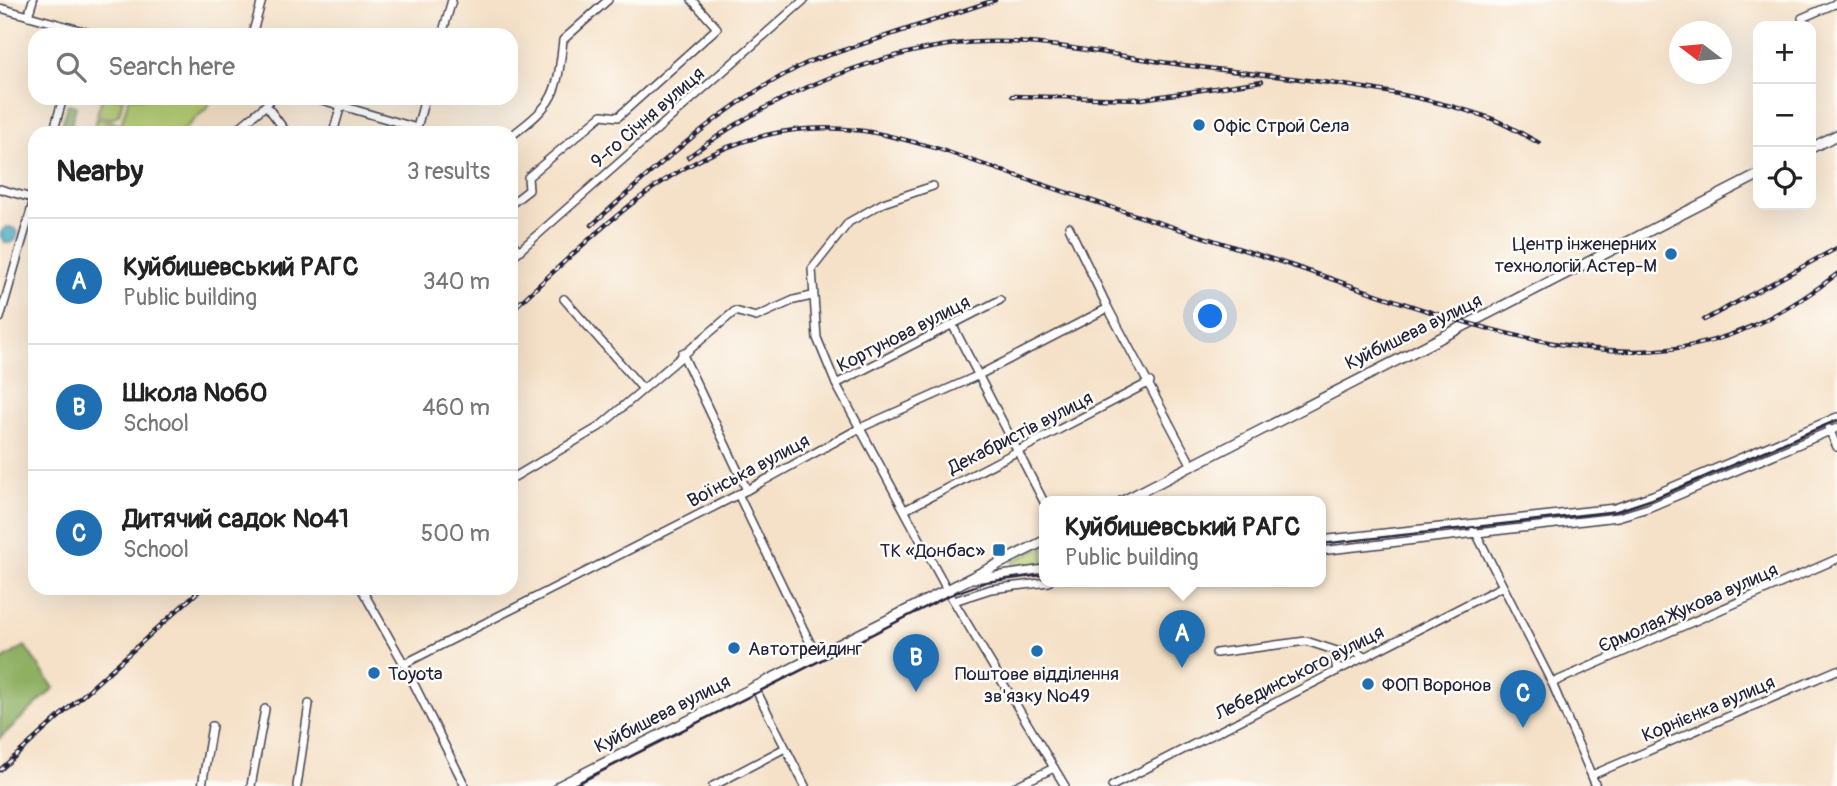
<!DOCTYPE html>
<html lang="en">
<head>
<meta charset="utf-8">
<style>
	body { margin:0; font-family:Pangolin,sans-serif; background:#f6f6f6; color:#222 }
	.controls { position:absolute; right:21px; top:21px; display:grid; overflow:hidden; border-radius:14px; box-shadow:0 7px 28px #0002 }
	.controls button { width:63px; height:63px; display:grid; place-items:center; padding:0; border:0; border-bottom:2px solid #e0e0e0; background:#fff; color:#222; font:35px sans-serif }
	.compass { position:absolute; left:1669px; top:21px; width:63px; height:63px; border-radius:50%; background:#fff; box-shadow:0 7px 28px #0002; rotate:286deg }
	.you { position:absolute; left:1211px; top:317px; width:24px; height:24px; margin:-18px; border:5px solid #fff; border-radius:50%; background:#1a73e8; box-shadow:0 0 0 10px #1a73e833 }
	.badge { display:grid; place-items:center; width:46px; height:46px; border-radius:50%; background:#1f6fb2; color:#fff; font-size:23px; font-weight:700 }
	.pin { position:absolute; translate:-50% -58px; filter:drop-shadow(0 2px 4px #0008) }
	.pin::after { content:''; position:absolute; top:37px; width:24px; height:21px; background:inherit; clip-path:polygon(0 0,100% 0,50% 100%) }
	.popup { position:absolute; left:1039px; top:496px; width:287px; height:91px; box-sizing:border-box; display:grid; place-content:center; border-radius:14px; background:#fff; filter:drop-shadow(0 2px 5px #0005); font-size:23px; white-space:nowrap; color:#767676 }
	.popup b { font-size:26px; color:#222 }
	.popup::after { content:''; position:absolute; left:50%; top:100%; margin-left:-14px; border:14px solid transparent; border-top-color:#fff }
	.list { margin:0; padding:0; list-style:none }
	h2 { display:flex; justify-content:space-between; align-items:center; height:91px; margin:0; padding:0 28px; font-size:30px }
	h2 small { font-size:23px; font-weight:400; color:#767676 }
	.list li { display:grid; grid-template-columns:46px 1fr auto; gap:21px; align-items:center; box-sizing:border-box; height:126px; padding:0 28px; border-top:2px solid #e0e0e0 }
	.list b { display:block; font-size:26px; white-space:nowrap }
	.list p { margin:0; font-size:23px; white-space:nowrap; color:#767676 }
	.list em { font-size:23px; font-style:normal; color:#767676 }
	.icon { flex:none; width:38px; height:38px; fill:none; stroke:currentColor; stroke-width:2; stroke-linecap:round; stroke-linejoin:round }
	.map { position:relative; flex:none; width:1837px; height:786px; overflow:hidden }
	.search { position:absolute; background:#fff; box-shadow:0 7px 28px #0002; left:28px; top:28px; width:490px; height:77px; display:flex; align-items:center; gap:18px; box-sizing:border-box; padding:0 24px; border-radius:21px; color:#767676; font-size:26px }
	.panel { position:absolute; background:#fff; box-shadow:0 7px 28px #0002; left:28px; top:126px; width:490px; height:469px; border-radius:21px }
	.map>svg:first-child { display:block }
	.green { fill:#b4cc71; stroke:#6b7756; stroke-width:2 }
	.forest { fill:#8fb063; stroke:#58694f; stroke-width:2 }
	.water { fill:#44abc4; stroke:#336680; stroke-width:2 }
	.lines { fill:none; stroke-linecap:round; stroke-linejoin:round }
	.minor-casing { stroke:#423f50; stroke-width:10 }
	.major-casing { stroke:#423f50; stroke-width:12 }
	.minor { stroke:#fff; stroke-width:7 }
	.major { stroke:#fff; stroke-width:9 }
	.tram { stroke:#22223b; stroke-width:2 }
	.rail-casing { stroke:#22223b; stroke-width:4.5 }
	.rail { stroke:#fdfcf7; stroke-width:2; stroke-dasharray:5; stroke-linecap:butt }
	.poi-dot { fill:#1f6fb2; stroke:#fdfcf7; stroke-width:2.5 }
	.labels { text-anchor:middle; stroke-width:5; stroke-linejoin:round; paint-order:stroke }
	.street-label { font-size:19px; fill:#22223b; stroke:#fdfcf7 }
	.poi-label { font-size:19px; fill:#22223b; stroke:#fdfcf7; text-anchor:start }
</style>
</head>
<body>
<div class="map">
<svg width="1837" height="786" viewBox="0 0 1837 786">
	<rect width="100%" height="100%" fill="#fdfcf7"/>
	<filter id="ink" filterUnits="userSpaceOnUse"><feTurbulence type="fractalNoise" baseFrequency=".0143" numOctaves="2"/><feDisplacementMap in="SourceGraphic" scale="14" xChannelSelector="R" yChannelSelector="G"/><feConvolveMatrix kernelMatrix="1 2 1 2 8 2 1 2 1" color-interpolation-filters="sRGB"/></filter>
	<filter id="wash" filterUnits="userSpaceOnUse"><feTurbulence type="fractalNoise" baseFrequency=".00686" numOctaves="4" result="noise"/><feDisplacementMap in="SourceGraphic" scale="28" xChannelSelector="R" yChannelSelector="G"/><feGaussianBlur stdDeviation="1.57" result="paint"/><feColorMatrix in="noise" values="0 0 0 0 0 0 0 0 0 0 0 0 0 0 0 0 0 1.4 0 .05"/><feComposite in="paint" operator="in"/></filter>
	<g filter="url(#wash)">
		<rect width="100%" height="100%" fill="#f5e1c8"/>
		<g class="green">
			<polygon points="102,98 123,98 119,114 112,119 97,115"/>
			<polygon points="129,98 200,98 210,100 208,107 180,133 92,133 97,118 121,125"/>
			<polygon points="1044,546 1044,565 1015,569 1013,561"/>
		</g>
		<g class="forest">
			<polygon points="68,104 76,106 69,133 60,133"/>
			<polygon points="25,646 54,688 0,738 0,661"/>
		</g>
		<circle class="water" cx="9" cy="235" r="8"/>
	</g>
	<g filter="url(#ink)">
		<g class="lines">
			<defs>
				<g id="minor">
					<polyline points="0,8 98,35"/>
					<polyline points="28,16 33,0"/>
					<polyline points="1802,18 1837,3"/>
					<polyline points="252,35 262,0"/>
					<polyline points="442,35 452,0"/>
					<polyline points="272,98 266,105 287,133"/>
					<polyline points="315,98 417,128 420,133"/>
					<polyline points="417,128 425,98"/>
					<polyline points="53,133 63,98"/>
					<polyline points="233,133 266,105"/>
					<polyline points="333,133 341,105"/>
					<path d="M 511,136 C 555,103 557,95 563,40 L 608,0"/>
					<polyline points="933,186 883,203 849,222 812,269 817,338 836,384 1000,300"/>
					<polyline points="0,189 35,199"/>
					<polyline points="511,204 529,190 528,177 602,115 618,117 717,28 692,0"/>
					<polyline points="1069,227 1108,308 1191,464"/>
					<polyline points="511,241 519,251"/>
					<polyline points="511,258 804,0"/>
					<polyline points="564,299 642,388"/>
					<polyline points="0,318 35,196"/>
					<polyline points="953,326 1044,502"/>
					<polyline points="682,353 747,490"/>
					<polyline points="836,384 950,595 1065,786"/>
					<polyline points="1829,429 1837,447"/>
					<polyline points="511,479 599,427 735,311 756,317 794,300 812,296"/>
					<polyline points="738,494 816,655"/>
					<polyline points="905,510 1150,382"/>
					<polyline points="1474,529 1552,683 1596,786"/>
					<polyline points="1320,540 1615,508 1653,495 1837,417"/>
					<polyline points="1320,551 1618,517 1648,508 1837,428"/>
					<polyline points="974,579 1044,569"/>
					<polyline points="361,588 404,664 465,786"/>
					<polyline points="954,601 991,589 1049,582"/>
					<polyline points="1340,652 1350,647 1364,657"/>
					<polyline points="1216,653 1306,641 1340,652 1335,659 1337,671"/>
					<polyline points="404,664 747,490 860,428 977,376 1108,308"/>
					<polyline points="1552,683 1837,559"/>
					<polyline points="754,686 805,786"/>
					<polyline points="1592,775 1837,670"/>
					<polyline points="202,786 212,726"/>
					<polyline points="251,786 265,709"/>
					<polyline points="297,786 309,704"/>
					<polyline points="713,786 785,748"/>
					<polyline points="1016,786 1054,768"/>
					<polyline points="1112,786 1501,587"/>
				</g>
				<g id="major">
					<polyline points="1811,148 1837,135"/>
					<polyline points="1121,502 1758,175"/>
					<polyline points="559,786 1044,541"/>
				</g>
			</defs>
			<use href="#minor" class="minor-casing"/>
			<use href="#major" class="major-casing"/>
			<use href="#minor" class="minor"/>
			<use href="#major" class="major"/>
			<g class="tram">
				<polyline points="1320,544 1616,511 1652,499 1837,420"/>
				<polyline points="573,786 950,595 986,582 1044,575"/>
			</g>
			<defs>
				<g id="rail">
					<polyline points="1012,96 1142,99 1262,81"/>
					<path d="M 688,157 C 763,101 856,59 948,45 C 1021,34 1097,53 1169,63 C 1274,78 1386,83 1487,117 C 1505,123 1522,134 1539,143"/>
					<path d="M 592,225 C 660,163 728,100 811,61 L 995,0"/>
					<path d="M 511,311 C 614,217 710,110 864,131 C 891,135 917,143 942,150 C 1057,191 1174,227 1290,265 C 1400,301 1554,363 1670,349 C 1733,342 1788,312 1837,274"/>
					<polyline points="1704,320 1837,248"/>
					<polyline points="0,770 202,588"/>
				</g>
			</defs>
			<use href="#rail" class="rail-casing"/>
			<use href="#rail" class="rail"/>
		</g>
	</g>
	<g class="poi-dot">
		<circle cx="1199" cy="125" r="7"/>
		<circle cx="1671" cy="254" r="7"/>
		<rect x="992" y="543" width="14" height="14" rx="3.5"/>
		<circle cx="734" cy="648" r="7"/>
		<circle cx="1037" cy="651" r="7"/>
		<circle cx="374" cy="673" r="7"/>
		<circle cx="1368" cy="684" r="7"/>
	</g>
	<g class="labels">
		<g class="street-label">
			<text transform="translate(647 117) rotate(-41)" y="7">9-го Січня вулиця</text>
			<text transform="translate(1413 331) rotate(-26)" y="7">Куйбишева вулиця</text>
			<text transform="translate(903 333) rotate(-27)" y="7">Кортунова вулиця</text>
			<text transform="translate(1020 432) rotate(-27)" y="7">Декабристів вулиця</text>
			<text transform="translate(748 470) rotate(-28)" y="7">Воїнська вулиця</text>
			<text transform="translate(1688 607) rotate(-24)" y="7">Єрмолая Жукова вулиця</text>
			<text transform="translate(1299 672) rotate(-27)" y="7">Лебединського вулиця</text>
			<text transform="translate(1708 708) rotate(-23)" y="7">Корнієнка вулиця</text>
			<text transform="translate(662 713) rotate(-27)" y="7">Куйбишева вулиця</text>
		</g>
		<g class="poi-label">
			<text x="1213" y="132">Офіс Строй Села</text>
			<text x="1657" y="250" text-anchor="end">Центр інженерних<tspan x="1657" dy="22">технологій Астер-М</tspan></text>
			<text x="985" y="557" text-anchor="end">ТК «Донбас»</text>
			<text x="748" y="655">Автотрейдинг</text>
			<text x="388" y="680">Toyota</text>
			<text x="1037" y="680" text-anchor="middle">Поштове відділення<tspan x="1037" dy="22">зв'язку №49</tspan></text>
			<text x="1382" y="691">ФОП Воронов</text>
		</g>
	</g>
</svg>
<div class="controls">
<button>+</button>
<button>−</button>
<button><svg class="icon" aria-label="locate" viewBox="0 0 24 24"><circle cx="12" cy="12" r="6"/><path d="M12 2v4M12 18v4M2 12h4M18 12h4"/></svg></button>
</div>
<svg class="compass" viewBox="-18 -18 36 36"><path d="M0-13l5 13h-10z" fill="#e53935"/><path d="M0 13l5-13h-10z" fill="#767676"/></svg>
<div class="you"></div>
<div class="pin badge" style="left:1182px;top:668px">A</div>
<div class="popup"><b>Куйбишевський РАГС</b>Public building</div>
<div class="pin badge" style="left:916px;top:692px">B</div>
<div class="pin badge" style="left:1523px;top:728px">C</div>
<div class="search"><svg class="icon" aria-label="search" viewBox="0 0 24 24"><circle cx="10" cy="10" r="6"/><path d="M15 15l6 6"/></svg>Search here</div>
<section class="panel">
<h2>Nearby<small>3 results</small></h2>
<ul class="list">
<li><span class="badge">A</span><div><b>Куйбишевський РАГС</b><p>Public building</p></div><em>340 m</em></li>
<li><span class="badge">B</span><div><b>Школа №60</b><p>School</p></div><em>460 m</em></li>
<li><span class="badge">C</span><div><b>Дитячий садок №41</b><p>School</p></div><em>500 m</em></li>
</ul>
</section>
</div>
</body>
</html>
